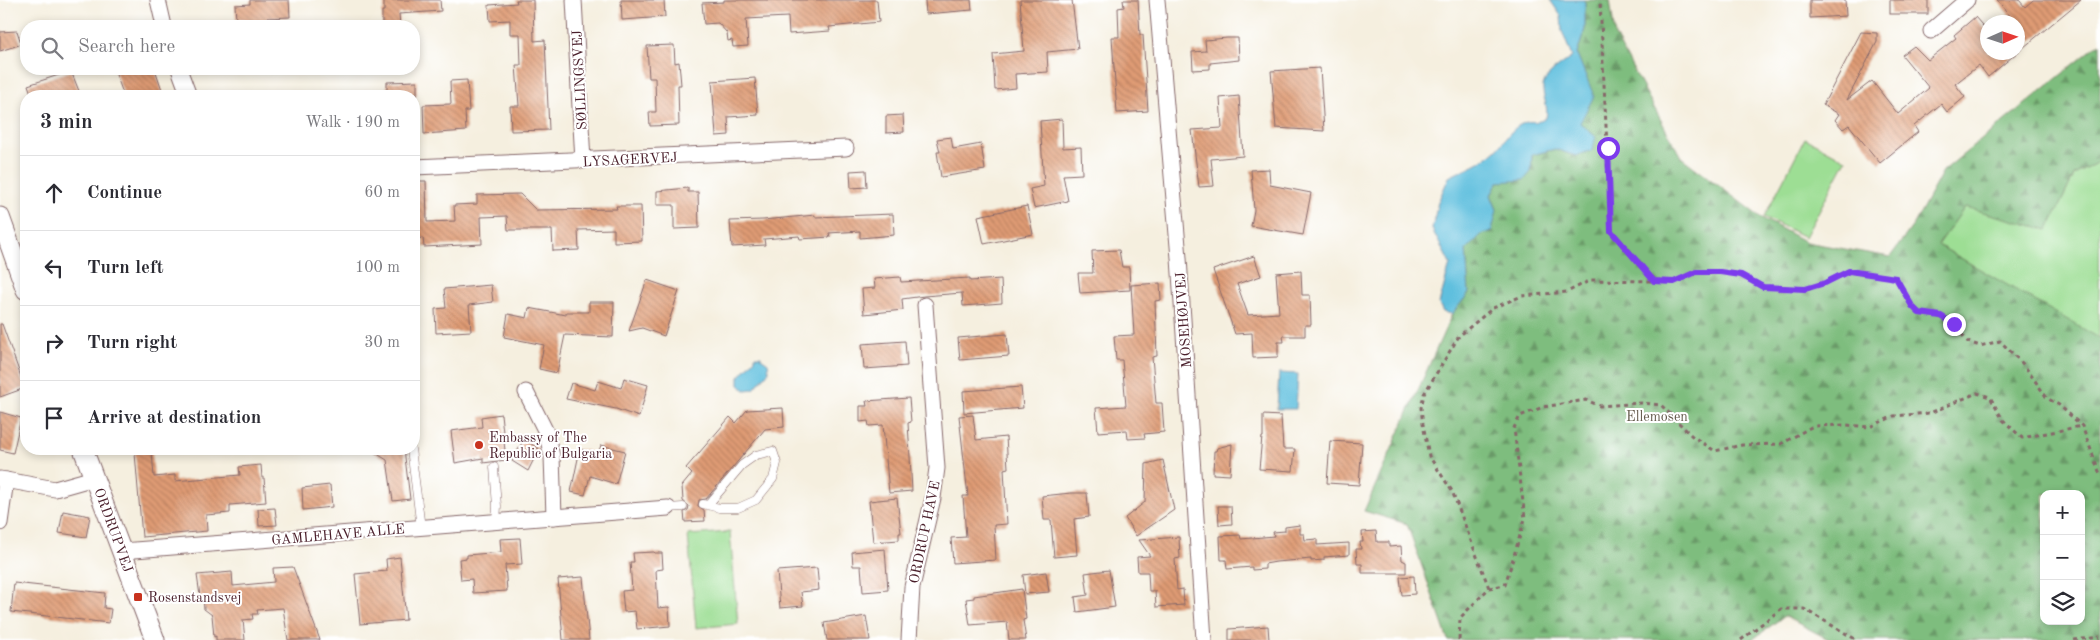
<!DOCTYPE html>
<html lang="en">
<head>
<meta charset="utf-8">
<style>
	body { margin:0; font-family:"Old Standard TT",serif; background:#f7f7f7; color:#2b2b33 }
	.controls { position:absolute; right:15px; bottom:15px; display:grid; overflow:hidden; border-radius:10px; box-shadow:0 2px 8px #0003 }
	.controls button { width:45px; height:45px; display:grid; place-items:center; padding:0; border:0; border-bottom:1px solid #e1e1e2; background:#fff; color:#2b2b33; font:25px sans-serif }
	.compass { position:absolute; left:1980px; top:15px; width:45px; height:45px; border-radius:50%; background:#fff; box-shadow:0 2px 8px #0003; rotate:87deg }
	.stop { position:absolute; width:15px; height:15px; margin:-11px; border:4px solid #7c3aed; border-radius:50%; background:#fff }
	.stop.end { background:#7c3aed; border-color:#fff; box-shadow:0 1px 5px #0008 }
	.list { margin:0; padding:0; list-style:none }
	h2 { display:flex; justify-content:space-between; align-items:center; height:65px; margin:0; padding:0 20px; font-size:21px }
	h2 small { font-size:16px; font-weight:400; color:#7c7c81 }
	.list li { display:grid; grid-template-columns:32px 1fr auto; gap:15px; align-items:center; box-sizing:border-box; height:75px; padding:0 20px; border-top:1px solid #e1e1e2 }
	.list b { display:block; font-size:19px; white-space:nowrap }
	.list em { font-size:16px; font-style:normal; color:#7c7c81 }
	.icon { flex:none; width:28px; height:28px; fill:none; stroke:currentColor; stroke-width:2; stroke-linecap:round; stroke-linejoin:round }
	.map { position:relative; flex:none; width:2100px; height:640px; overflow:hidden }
	.search { position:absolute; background:#fff; box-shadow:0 2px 8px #0003; left:20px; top:20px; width:400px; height:55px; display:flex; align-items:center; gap:12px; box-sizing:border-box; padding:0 18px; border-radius:20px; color:#7c7c81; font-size:19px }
	.panel { position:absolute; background:#fff; box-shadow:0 2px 8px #0003; left:20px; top:90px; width:400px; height:365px; border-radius:20px }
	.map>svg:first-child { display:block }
	.green { fill:#9dde94; stroke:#747e60 }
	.forest { fill:url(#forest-firs); stroke:#646e54; fill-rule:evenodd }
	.water { fill:#5fbfde; stroke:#546f84 }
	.building { fill:url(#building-back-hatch) }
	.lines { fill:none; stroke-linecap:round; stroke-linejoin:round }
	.service-casing { stroke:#86686a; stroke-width:9 }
	.minor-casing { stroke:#86686a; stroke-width:17 }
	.tertiary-casing { stroke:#86686a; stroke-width:21 }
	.path { stroke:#86686a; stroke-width:3; stroke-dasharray:4 4; stroke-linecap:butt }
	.service { stroke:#fff; stroke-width:8 }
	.minor { stroke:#fff; stroke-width:15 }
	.tertiary { stroke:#fff; stroke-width:19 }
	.route { stroke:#7c3aed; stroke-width:6 }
	.poi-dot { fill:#c8321e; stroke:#fff; stroke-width:2 }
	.labels { text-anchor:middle; stroke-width:4; stroke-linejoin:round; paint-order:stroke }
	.street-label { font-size:14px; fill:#4a1f2b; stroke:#fff }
	.park-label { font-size:14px; fill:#63584a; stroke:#fff }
	.poi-label { font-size:14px; fill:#4a1f2b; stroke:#fff; text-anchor:start }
</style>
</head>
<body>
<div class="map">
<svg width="2100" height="640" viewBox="0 0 2100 640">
	<defs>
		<pattern id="forest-firs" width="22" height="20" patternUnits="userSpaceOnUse" patternTransform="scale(1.25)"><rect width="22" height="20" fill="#7ebd7e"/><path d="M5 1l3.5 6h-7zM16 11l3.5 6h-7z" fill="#699967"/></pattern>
		<pattern id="building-back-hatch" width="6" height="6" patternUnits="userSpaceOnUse" patternTransform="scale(1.25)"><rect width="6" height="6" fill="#df9b74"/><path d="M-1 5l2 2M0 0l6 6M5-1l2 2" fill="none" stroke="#b77e5f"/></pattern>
	</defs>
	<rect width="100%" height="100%" fill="#fff"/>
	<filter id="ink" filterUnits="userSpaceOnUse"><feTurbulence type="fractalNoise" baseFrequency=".02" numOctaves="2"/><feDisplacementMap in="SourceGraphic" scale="10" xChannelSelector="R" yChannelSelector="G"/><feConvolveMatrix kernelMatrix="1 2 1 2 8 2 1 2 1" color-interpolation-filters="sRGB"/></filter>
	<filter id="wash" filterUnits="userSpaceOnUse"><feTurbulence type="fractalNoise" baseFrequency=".0096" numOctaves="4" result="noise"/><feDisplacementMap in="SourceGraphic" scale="20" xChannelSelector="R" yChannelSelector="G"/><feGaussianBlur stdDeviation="1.12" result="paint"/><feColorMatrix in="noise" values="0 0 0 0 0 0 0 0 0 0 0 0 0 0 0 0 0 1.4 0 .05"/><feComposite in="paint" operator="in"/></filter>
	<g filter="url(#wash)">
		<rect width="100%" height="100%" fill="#f5efdf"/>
		<g class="green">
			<polygon points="1805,138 1846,160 1805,237 1764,217"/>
			<polygon points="2100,161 2099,339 1938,245 1965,207 2048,229 2074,175"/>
			<polygon points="730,532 738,624 696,628 688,535"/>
		</g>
		<path class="forest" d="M 1583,0 L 1610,0 L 1615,36 L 1681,157 L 1760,217 L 1806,242 L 1890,257 L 1914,224 L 1943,171 L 2100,43 L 2100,161 L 2074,175 L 2048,230 L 1965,207 L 1938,245 L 2099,338 L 2100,337 L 2100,640 L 1830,640 L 1784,616 L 1752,640 L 1448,640 L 1407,524 L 1364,511 L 1452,314 L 1469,293 L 1466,250 L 1481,235 L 1497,210 L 1491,195 L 1498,182 L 1531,172 L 1532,155 L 1555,149 L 1576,156 L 1596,137 L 1579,123 L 1593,96 L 1577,54 L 1585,29 L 1585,3 ZM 2044,494 L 2081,494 L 2081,621 L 2044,621 Z"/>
		<g class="water">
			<path d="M 1550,0 L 1583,0 L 1585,2 L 1585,29 L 1577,54 L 1594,96 L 1580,123 L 1596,137 L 1592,150 L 1576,156 L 1555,149 L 1532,155 L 1531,172 L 1524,180 L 1498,182 L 1491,195 L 1497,210 L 1492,231 L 1481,235 L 1466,250 L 1469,293 L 1452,314 L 1443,312 L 1439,304 L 1450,264 L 1432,229 L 1438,202 L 1449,177 C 1464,169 1484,162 1496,150 C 1505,141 1511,128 1524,123 C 1532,119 1536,125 1546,118 C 1549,106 1542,97 1543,86 C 1545,74 1563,64 1572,57 L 1562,31 L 1561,16 Z"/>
			<polygon points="755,356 761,356 761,358 768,363 769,371 754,389 745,390 739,385 739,377 755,359"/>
			<polygon points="1279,373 1298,374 1296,409 1277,409"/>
		</g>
		<g id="blocks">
			<g class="building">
				<polygon points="250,0 289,0 290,17 267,18 268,26 245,26 245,20 236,20 235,5 250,4"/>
				<polygon points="384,0 440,0 441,11 399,14 400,26 382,26 382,11 384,11"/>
				<polygon points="516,0 533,0 534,41 545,40 549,130 511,131 510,106 519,106 516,65 521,65 520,34 510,34 510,20 490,21 489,5 517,3"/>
				<polygon points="621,0 664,0 665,17 622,20"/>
				<polygon points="724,0 877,0 879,22 829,27 830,31 789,34 788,17 746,19 748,46 733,47 732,40 728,41 727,33 718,23 704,24 702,3 724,2"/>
				<polygon points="925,0 971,0 972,10 926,14"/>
				<polygon points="1020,0 1072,0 1078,49 1047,52 1048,72 1015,74 1016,88 995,90 993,54 1024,51"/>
				<polygon points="1123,0 1138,0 1140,35 1143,35 1148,111 1117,113 1112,37 1119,37 1118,8 1124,7"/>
				<polygon points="1810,0 1845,0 1846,16 1810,18"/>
				<rect x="1890" y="0" width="38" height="14"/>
				<polygon points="1997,0 2019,0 2025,7 2033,0 2081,0 2018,52 2018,22 2015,22"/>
				<polygon points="1975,17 1988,32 1988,52 2018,52 1988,77 1979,65 1955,84 1965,97 1947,112 1941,104 1914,126 1918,132 1880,163 1849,125 1843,129 1835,120 1839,114 1823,105 1861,32 1877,33 1877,42 1847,100 1872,81 1898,114 1929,88 1902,55 1914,46 1928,60 1956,38 1954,35"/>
				<polygon points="17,31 21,43 19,45 0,51 0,32"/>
				<polygon points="1227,38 1238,38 1239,60 1210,63 1210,69 1193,70 1192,52 1206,51 1205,40"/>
				<polygon points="674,45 675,63 679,62 681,85 678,85 679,125 650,126 649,112 656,112 655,78 649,78 647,46"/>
				<polygon points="1320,68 1324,131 1276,128 1271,71"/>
				<polygon points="114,69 155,69 164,96 124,96"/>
				<polygon points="71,71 81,96 32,96 28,85"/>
				<polygon points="755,78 758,115 728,117 729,135 716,136 712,81"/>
				<polygon points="467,80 469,111 465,111 466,131 424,134 423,105 451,104 450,81"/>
				<polygon points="417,81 417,96 387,96 387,82"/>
				<polygon points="1239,96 1243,156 1211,159 1214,186 1199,187 1192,130 1222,128 1220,98"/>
				<polygon points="903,115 904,132 886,133 886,116"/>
				<polygon points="1062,119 1063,148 1081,147 1082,174 1063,175 1068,201 1034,208 1030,189 1044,186 1040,121"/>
				<polygon points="951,137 953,149 981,144 985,170 941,177 937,152 940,152 937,139"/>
				<polygon points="1269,169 1270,185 1311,193 1303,235 1251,226 1254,210 1251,170"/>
				<polygon points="866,170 867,187 851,188 850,171"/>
				<polygon points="414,181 426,181 427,222 455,221 454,205 477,204 477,195 520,194 536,210 617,209 616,206 641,206 642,241 614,242 614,229 578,230 579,250 553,251 552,230 508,230 507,216 481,217 482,244 424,247 423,238 414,239"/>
				<polygon points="688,188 688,192 698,192 699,228 674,229 674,205 657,205 657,191"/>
				<polygon points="1027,206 1033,234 984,244 978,216"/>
				<polygon points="893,214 894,235 860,238 860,231 829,233 830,237 800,239 799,236 764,239 765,245 732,247 730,221 763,220 815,215 815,217"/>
				<polygon points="1119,250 1122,267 1129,267 1130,290 1080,293 1078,273 1093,273 1092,251"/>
				<polygon points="1254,256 1261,276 1237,284 1248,315 1279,313 1276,273 1301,271 1302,295 1310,295 1311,325 1305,325 1305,336 1283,336 1284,342 1278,342 1278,357 1253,358 1252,333 1235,334 1213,270"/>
				<polygon points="900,277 901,282 970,278 970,281 1001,279 1002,303 963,306 962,293 924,296 902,299 903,310 864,314 862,289 875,288 874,279"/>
				<polygon points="647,280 679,291 664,336 642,328 629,331"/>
				<polygon points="1160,283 1161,300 1155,301 1157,356 1152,357 1156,403 1162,403 1164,432 1144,434 1145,438 1128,439 1127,430 1098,432 1096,408 1126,406 1122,360 1116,360 1114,336 1134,335 1131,285"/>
				<polygon points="491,285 493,302 469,305 471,331 436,333 435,309 446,308 444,289"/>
				<polygon points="589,302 614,302 613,337 565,335 557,373 539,369 544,345 504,337 508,314 527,318 529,308 566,315 566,312 589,312"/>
				<polygon points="0,324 2,324 25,388 0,397"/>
				<polygon points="1007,334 1009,356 960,360 958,338"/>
				<polygon points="905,341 907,366 864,369 862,344"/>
				<polygon points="624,378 648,385 639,417 616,409 566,399 571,383 595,390 598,381 621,388"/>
				<polygon points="1021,387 1023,408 964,413 963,391"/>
				<polygon points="909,398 911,422 908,423 912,491 889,493 883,425 869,426 868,421 860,422 860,406 867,406 866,401"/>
				<polygon points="783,408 784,427 765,429 706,499 699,500 698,506 704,510 705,521 685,522 684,512 688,510 689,506 683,501 682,486 692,474 686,468 730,417 736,423 747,410"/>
				<polygon points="0,412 21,418 13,453 0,450"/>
				<polygon points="501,414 506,460 483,463 483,458 455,463 451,431 482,427 481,417"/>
				<polygon points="973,415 976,440 1006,437 1008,468 1004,469 1007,524 994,525 996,560 953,563 951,538 966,537 963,496 968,496 959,416"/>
				<polygon points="1263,415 1281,416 1283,449 1295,449 1293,471 1259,469 1262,437 1263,437"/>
				<polygon points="524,439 539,449 528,471 512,461"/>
				<polygon points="1330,441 1362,443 1359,485 1327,483"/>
				<polygon points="1232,444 1230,475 1213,474 1214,451 1216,451 1217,448"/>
				<polygon points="601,445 625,451 616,484 590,476 585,495 571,492 580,449 598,454"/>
				<polygon points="369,449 404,449 410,499 393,501 387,460"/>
				<polygon points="152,452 154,477 175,475 175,481 240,475 239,467 261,465 262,478 264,478 266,502 230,505 230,513 206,515 207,531 142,537 135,453"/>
				<polygon points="1163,460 1174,510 1136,536 1125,518 1145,502 1146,464"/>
				<polygon points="330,485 332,507 303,510 302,488"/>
				<polygon points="1071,493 1087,493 1089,517 1074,519 1077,555 1054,557 1051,520 1044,520 1042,496"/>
				<polygon points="897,498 901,533 899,533 899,540 873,542 869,501"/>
				<polygon points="1218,506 1231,506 1232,524 1219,525"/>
				<polygon points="275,508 277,525 259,526 258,509"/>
				<polygon points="63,511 90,516 86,537 59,533"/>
				<polygon points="1300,525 1300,534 1304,534 1305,540 1317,539 1317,545 1349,543 1349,555 1324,557 1324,560 1311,561 1311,559 1276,562 1265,564 1265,569 1252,570 1252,567 1227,569 1226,560 1221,560 1220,536 1240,535 1241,539 1274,536 1273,532 1285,531 1285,527"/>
				<polygon points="1376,531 1377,542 1389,542 1389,547 1401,546 1402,560 1406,562 1406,573 1362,573 1362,564 1357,564 1356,549 1361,549 1360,542 1363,542 1362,532"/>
				<polygon points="1179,537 1180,558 1175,559 1177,590 1183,589 1184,605 1156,607 1155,591 1149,591 1148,572 1138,572 1137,557 1150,556 1139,540"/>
				<polygon points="520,538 522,564 505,565 507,591 473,593 472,579 461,580 459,559 467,558 467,555 501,552 500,539"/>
				<polygon points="885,549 888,590 863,592 861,566 853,566 852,552"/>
				<polygon points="654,552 655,553 662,553 663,569 656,570 658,608 669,607 670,626 637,629 635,611 624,612 622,591 632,590 630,562 634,562 633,553"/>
				<polygon points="400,557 406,620 360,624 355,574 387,571 386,559"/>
				<polygon points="293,567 320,640 288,640 283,608 257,610 258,614 252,614 253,619 243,620 245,640 216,640 216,636 214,637 212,615 204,609 203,596 200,596 197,575 232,572 233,586 274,582 273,568"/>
				<polygon points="817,568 819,590 801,592 803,606 780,608 777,571"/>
				<polygon points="1109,570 1115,607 1077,612 1075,597 1088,595 1085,573"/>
				<polygon points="1046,572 1049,592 1025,594 1023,575"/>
				<polygon points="1414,576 1415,594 1402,595 1400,577"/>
				<polygon points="583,577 589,640 563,640 558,579"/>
				<polygon points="14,583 105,593 104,608 111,609 109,623 11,612"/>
				<polygon points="1022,589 1026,619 1023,620 1026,640 1009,640 1007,622 970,625 966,599 974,598 974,596"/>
				<polygon points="866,616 870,640 827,640 824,623"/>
				<polygon points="1268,626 1269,640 1229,640 1229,629"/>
			</g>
		</g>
	</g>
	<g filter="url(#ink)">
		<use href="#blocks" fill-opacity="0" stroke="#86686a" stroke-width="1"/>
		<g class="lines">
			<defs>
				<g id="service">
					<polyline points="411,449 421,528"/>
					<polyline points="494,467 497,506 496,522"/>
					<polyline points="703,504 719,508 738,508 756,500 773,479 777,463 773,451 756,455 742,465 708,505"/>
					<polyline points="668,508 683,507"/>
				</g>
				<g id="minor">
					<polyline points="158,0 164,26"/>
					<polyline points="574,0 583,161"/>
					<polyline points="1157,0 1179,258 1204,640"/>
					<polyline points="1931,31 1967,0"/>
					<polyline points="179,69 189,96"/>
					<polyline points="414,167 846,148"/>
					<polyline points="526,392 546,432 552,456 554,517"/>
					<polyline points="0,479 55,489 94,478"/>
					<polyline points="0,523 6,480"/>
					<polyline points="122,551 668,508"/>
					<polyline points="909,640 912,587 933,498 937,468 925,305"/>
				</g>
				<g id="tertiary">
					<polyline points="0,217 26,290"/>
					<polyline points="83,449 155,640"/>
				</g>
			</defs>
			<use href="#service" class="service-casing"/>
			<use href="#minor" class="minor-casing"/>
			<use href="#tertiary" class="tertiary-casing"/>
			<g class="path">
				<polyline points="1654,281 1673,282 1696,272 1720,272 1741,275 1763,287 1805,289 1825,283 1849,271 1896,278 1912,306 1919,313 1941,317 1954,324 1968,342 1980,346 2000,341 2024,365 2047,398 2059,405 2082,426 2100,474"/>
				<polyline points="1489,588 1505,585 1525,519 1514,428 1520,416 1543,407 1586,400 1600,406 1642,403 1661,405 1692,436 1715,451 1742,445 1781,444 1813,426 1846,425 1870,427 1894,416 1930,413 1977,393 1990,397 2003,420 2022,438 2082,426"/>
				<polyline points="1459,640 1460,618 1489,588 1452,491 1429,456 1423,424 1421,408 1424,394 1459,336 1493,308 1522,296 1567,292 1591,280 1654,281 1611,231 1600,0"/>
				<polyline points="1741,640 1781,609 1804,609 1857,640"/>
				<polyline points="2074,640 2100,637"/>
			</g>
			<use href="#service" class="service"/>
			<use href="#minor" class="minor"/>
			<use href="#tertiary" class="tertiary"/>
		</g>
	</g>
	<g class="lines" filter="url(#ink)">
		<polyline class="route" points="1608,148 1611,231 1654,281 1674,282 1696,272 1720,272 1741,275 1763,287 1805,289 1825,283 1849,271 1896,278 1912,306 1919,313 1941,316 1954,324"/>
	</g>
	<g class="poi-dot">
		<circle cx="479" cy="445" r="5"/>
		<rect x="133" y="592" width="10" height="10" rx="2.5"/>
	</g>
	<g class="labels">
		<g class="street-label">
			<text transform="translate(579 80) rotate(-93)" y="5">SØLLINGSVEJ</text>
			<text transform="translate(630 159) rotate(-3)" y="5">LYSAGERVEJ</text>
			<text transform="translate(1183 320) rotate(-94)" y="5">MOSEHØJVEJ</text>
			<text transform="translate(114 530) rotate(70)" y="5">ORDRUPVEJ</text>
			<text transform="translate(924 532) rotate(-78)" y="5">ORDRUP HAVE</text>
			<text transform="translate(338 534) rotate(-5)" y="5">GAMLEHAVE ALLE</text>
		</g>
		<g class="park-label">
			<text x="1657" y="421">Ellemosen</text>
		</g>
		<g class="poi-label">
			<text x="489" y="442">Embassy of The<tspan x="489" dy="16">Republic of Bulgaria</tspan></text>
			<text x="148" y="602">Rosenstandsvej</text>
		</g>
	</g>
</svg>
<div class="controls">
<button>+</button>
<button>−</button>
<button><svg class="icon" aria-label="layers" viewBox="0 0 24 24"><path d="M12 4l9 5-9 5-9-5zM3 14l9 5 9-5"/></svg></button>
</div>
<svg class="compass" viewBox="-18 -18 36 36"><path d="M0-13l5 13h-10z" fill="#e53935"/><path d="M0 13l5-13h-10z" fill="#7c7c81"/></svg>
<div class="stop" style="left:1608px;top:148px"></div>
<div class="stop end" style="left:1954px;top:324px"></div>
<div class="search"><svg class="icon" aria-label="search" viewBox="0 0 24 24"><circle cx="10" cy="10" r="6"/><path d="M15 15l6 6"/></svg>Search here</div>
<section class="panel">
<h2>3 min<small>Walk · 190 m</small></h2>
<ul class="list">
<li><svg class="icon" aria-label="ahead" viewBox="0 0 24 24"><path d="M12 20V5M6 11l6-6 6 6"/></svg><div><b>Continue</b></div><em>60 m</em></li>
<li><svg class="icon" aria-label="left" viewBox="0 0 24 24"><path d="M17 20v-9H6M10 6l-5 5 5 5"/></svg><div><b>Turn left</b></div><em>100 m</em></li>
<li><svg class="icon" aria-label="right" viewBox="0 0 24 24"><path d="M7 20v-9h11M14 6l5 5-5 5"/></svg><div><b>Turn right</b></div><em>30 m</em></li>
<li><svg class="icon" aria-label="arrive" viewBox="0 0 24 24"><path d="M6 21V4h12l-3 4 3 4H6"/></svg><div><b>Arrive at destination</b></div></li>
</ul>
</section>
</div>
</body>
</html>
